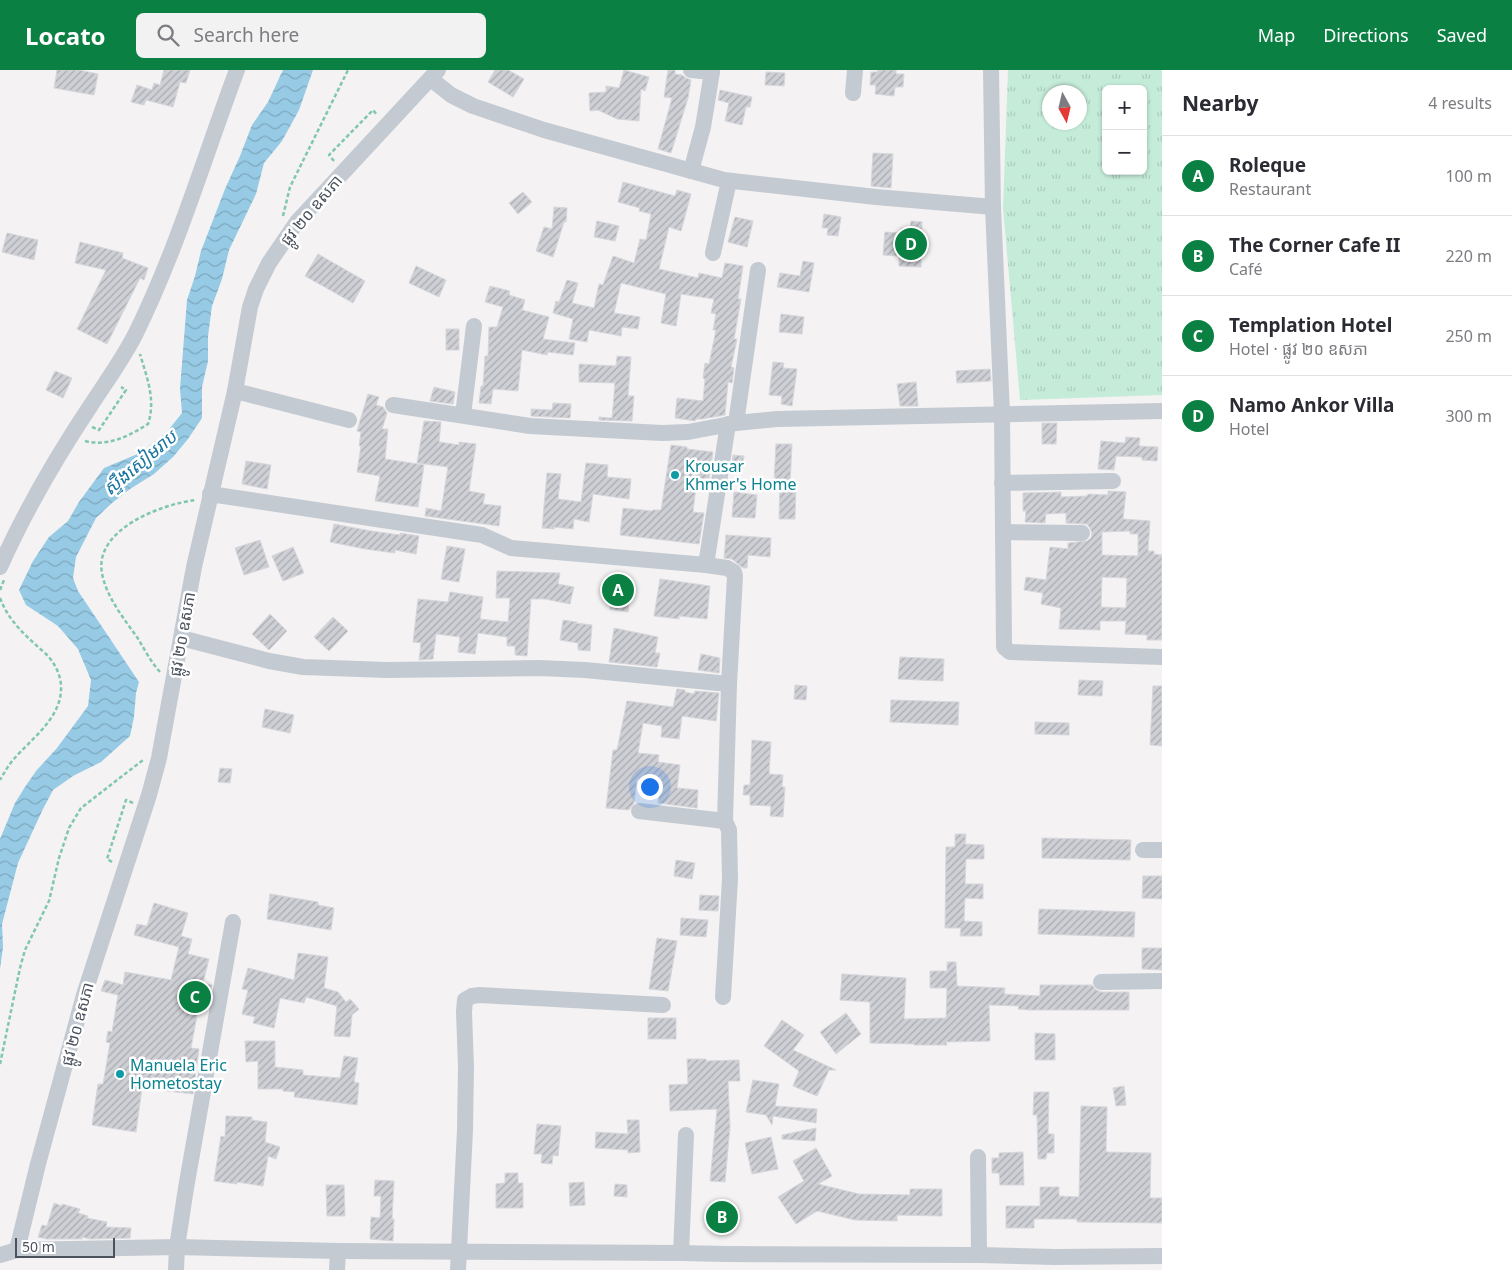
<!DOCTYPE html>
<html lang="en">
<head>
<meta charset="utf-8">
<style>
	body { margin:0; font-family:"Noto Sans","Noto Sans Khmer",sans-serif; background:#f2f2f3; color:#2b2b33 }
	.controls { position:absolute; right:15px; top:15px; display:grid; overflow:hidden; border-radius:8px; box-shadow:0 1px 4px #0004 }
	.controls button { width:45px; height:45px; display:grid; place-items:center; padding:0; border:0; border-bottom:1px solid #e1e1e2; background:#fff; color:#2b2b33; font:25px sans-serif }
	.compass { position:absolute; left:1042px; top:15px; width:45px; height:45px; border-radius:50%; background:#fff; box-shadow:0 1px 4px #0004; rotate:172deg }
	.scale { position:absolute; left:15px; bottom:12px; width:100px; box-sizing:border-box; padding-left:5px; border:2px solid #4b525d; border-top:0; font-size:14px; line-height:18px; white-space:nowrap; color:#4b525d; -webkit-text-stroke:4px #fff; paint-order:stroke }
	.you { position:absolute; left:649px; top:716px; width:18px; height:18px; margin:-12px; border:4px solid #fff; border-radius:50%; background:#1a73e8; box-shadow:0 0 0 8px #1a73e833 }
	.badge { display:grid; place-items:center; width:32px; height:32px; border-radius:50%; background:#0b8043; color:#fff; font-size:16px; font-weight:700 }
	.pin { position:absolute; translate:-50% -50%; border:2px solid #fff; box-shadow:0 1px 5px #0006 }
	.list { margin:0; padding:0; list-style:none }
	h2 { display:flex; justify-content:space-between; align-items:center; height:65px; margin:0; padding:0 20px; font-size:21px }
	h2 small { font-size:16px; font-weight:400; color:#7c7c81 }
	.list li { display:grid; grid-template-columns:32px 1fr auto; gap:15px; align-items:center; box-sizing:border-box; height:80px; padding:0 20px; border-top:1px solid #e1e1e2 }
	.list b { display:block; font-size:19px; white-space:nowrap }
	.list p { margin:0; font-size:16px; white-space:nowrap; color:#7c7c81 }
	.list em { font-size:16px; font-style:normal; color:#7c7c81 }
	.icon { flex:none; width:28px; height:28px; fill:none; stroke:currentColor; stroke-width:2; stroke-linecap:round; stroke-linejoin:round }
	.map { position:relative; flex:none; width:1162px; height:1200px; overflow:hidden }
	header { display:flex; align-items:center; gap:30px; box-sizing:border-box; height:70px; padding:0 25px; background:#0b8043; color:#fff }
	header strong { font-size:24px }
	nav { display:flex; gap:28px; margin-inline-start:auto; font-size:18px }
	.search { width:350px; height:45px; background:#f2f2f3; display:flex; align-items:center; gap:12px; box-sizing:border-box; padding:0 18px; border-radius:8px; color:#7c7c81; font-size:19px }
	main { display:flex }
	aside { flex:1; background:#fff }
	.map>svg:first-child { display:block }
	.grass { fill:url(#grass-tufts); fill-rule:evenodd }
	.water { fill:url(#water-waves) }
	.building { fill:url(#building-hatch); stroke:#d6d7dc; fill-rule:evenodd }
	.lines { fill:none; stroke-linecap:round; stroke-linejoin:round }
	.path { stroke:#80c7ad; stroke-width:2.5; stroke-dasharray:4 2.5; stroke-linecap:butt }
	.minor { stroke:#c4cad2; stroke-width:16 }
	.culture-dot { fill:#0f9aa8; stroke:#fff; stroke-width:2 }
	.labels { text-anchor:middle; stroke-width:5; stroke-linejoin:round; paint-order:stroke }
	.street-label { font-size:16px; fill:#4b525d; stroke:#fff }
	.culture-label { font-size:16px; fill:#0d838f; stroke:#fff; text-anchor:start }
	.water-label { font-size:18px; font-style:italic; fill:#1a75a1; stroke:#fff }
</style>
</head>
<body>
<header>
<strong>Locato</strong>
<div class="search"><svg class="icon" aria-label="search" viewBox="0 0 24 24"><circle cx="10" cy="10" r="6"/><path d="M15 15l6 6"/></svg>Search here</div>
<nav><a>Map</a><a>Directions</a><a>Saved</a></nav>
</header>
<main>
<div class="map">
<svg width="1162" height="1200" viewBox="0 0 1162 1200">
	<defs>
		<pattern id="grass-tufts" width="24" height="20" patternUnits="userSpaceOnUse" patternTransform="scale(1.25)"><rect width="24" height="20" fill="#c5ecd9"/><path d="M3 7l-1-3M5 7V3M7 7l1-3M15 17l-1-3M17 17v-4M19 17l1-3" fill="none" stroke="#abccbd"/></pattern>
		<pattern id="water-waves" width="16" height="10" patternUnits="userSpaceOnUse" patternTransform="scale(1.25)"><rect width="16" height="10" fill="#97cbe5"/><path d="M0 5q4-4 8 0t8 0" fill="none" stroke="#7da7bd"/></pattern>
		<pattern id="building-hatch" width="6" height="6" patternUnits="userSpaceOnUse" patternTransform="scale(1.25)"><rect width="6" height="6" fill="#cfd0d5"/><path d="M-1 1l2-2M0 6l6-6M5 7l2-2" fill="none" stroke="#aaabb0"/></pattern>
	</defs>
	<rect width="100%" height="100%" fill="#f4f2f2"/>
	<path class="grass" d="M 1008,0 L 1162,0 L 1162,325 L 1020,330 L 1003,138 ZM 1106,19 L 1143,19 L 1143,101 L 1106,101 ZM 1050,22 L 1080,22 L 1080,52 L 1050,52 Z"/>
	<polygon class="water" points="283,0 313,0 299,40 282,71 264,93 256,124 229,180 222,209 212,236 208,266 208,291 202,317 202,348 188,369 173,387 154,404 130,419 112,433 96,448 76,487 73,508 78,521 139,612 136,623 134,647 130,666 101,692 73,706 53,720 42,741 18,793 2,854 3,877 0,899 0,769 15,733 25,717 36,701 57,678 88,636 91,610 78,579 58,556 26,535 19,520 33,491 49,467 68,451 79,432 104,398 140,383 166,363 182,343 180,319 187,230 195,206 201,181 225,119 240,86 252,55 268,32"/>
	<g class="building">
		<polygon points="57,0 79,0 98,4 94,25 54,18"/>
		<polygon points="164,0 190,0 186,13 180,12 173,37 146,30 144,35 131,32 137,15 152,20 154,13 160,15"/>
		<polygon points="495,0 508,0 524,9 513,27 488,12"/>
		<polygon points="624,0 649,7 645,21 641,19 639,51 617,49 598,40 590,41 589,23 606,22 606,16 619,18"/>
		<polygon points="668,0 675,0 675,4 682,5 686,8 691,10 688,28 671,83 658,79 672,28 664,27"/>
		<polygon points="878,0 896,0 896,4 904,4 903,17 895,17 894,26 875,24 876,15 870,15 871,2 877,2"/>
		<polygon points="766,2 785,3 784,16 765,15"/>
		<polygon points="720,20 752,27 750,37 746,37 742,55 725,51 729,33 718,30"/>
		<polygon points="873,83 893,84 891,118 871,116"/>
		<polygon points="623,112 675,126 677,120 691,124 681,161 669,157 659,199 698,208 699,203 722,208 725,193 743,196 738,229 741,229 734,269 737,269 731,297 734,298 732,313 728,312 725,345 702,349 696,349 695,351 675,348 677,328 703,331 705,309 703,308 705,293 709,294 716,260 713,260 716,244 711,243 714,229 681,224 676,256 661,253 666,224 621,213 614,243 640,247 638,259 622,257 621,266 589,260 587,272 569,269 573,249 553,243 556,231 559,232 567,210 578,213 572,233 594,238 599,214 603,215 613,186 634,193 640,169 646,170 651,144 639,141 640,138 618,132"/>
		<polygon points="523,122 532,132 518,144 509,133"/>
		<polygon points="554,137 567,138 566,152 564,152 553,187 536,181 544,157 552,159"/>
		<polygon points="824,144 841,147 838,166 827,165 828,158 822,158"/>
		<polygon points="735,147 753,151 747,177 728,172"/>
		<polygon points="597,151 619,156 615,171 594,167"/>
		<polygon points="911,151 922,152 921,197 899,196 899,186 883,185 885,162 900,163 901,158 910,158"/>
		<polygon points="7,163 38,170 34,190 2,182"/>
		<polygon points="80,172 123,183 122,188 148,198 144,210 140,208 107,274 77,259 106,200 75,193"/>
		<polygon points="318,184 365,211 353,233 305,206"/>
		<polygon points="803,191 814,193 809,222 777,217 780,203 800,206"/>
		<polygon points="416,196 446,210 439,227 409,213"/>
		<polygon points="490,216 510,221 509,225 525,230 522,240 549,247 543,269 575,273 573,285 548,282 547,285 522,280 518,321 493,319 491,334 479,333 481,316 483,316 485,286 488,286 489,257 497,257 503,237 485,232"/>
		<polygon points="781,244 804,247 802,264 779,262"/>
		<rect x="446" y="259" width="13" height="21"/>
		<polygon points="617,286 631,287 628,326 634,326 632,351 599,350 599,347 612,348 615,313 579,312 579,294 616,296"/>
		<polygon points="773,292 784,293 783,298 797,299 792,336 781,334 782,326 769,325"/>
		<polygon points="990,299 991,311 957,313 956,301"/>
		<polygon points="55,301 72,308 63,328 46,320"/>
		<polygon points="916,312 918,336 900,336 897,314"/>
		<polygon points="434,317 455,322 453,334 430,331"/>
		<polygon points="368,324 379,327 376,335 383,337 387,343 382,359 388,359 385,389 424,395 418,437 375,431 380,406 357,402 361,376 359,376 361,362 357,361"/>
		<polygon points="553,333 571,334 570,348 531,346 531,339 552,340"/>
		<polygon points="424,351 441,352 439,372 459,375 459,372 476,374 469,421 485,424 483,434 501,436 499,456 425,446 426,438 441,441 448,397 417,393"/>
		<polygon points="1042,353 1057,353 1056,374 1042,374"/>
		<polygon points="1126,367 1140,368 1139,376 1158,377 1157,391 1142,390 1142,387 1116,386 1114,400 1098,399 1101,371 1125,373"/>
		<polygon points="776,374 792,374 790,415 796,415 795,449 779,449 780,412 774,411"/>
		<polygon points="671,375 687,377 687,379 713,382 709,409 697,408 693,442 704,443 699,474 620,465 623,438 652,441 653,440 661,440"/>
		<polygon points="733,385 744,386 742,400 731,398"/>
		<polygon points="246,391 271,395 267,419 242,414"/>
		<polygon points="586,393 608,395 607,407 631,409 629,429 593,424 589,452 574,449 573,459 554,457 554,459 542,458 547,403 561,404 558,429 581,432"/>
		<path d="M 1108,421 L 1126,422 L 1123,449 L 1150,451 L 1148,481 L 1154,481 L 1154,484 L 1162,485 L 1162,570 L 1147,570 L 1147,565 L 1125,564 L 1126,551 L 1100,551 L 1100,560 L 1059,559 L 1061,538 L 1041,534 L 1043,523 L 1024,520 L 1026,507 L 1046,510 L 1050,477 L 1068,479 L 1068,473 L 1087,471 L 1091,468 L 1092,463 L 1090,458 L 1087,454 L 1066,453 L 1066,443 L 1046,444 L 1045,453 L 1025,452 L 1026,441 L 1023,441 L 1023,423 L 1061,422 L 1061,427 L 1087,426 L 1088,424 L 1108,425 ZM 1130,461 L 1130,464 L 1138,464 L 1138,486 L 1102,485 L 1102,462 ZM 1102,507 L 1127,508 L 1126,538 L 1101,537 Z"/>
		<polygon points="734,422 757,425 755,448 732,447"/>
		<polygon points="334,454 371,461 400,465 400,463 419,466 416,484 395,480 395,483 365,479 330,472"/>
		<polygon points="726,465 771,468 770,487 748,485 747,498 743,498 732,489 724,488"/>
		<polygon points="260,470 269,497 244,505 235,478"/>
		<polygon points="447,476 465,479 459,512 441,509"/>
		<polygon points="293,477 304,503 283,511 272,486"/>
		<polygon points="497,501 560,503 558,514 574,517 570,534 545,529 531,529 527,586 515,585 515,576 507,576 507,567 478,563 475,584 458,582 460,567 436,564 433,589 419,590 421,573 413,572 418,529 448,532 450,522 483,527 480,549 508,552 510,528 496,528"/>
		<polygon points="660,509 710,516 707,549 679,546 679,549 654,546"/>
		<polygon points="613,511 631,512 628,542 610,539"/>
		<polygon points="270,544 287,561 269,580 252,564"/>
		<polygon points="333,547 348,561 329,581 314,567"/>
		<polygon points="563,550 577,552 576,553 592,555 590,581 578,580 578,573 560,570"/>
		<polygon points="614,558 658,567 655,583 660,583 657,597 609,592"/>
		<polygon points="701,584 720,588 719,603 698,600"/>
		<polygon points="900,587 944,589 943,611 898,609"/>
		<polygon points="1079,610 1103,611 1102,626 1078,625"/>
		<polygon points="795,615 807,616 806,630 794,629"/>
		<polygon points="1153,616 1162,616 1162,676 1150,675"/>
		<polygon points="677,619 685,620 685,622 694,624 695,621 719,623 716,651 682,646 679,669 661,667 662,656 643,653 638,683 659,685 658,692 680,695 677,718 698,720 697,738 658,733 661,712 637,709 634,733 629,740 606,738 613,680 617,680 627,631 673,637"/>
		<polygon points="891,630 959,632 958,655 890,652"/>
		<polygon points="265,639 294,645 290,663 262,657"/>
		<polygon points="1035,652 1069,653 1069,665 1035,664"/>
		<polygon points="752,670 771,672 769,704 783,705 782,717 785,717 783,747 770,746 771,736 750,735 750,725 743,725 744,715 750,715"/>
		<polygon points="220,698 232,699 230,713 218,712"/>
		<polygon points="955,764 966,764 965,774 984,775 984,789 966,789 965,814 983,814 983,829 965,828 964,851 982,852 982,866 960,866 961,858 945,858 946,777 955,777"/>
		<polygon points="1042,768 1131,770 1130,790 1042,788"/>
		<polygon points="676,790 695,793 692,809 674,806"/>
		<polygon points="1143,806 1162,806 1162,829 1142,828"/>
		<polygon points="270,824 318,832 318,835 334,838 331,860 267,849"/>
		<polygon points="700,825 719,826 718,841 699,840"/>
		<polygon points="154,833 188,843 181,866 192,869 188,884 209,889 203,913 212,915 211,918 205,942 198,940 191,978 199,979 193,1024 142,1018 136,1062 92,1055 98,1014 103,1014 110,973 106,972 108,961 112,962 118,925 101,921 105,910 123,915 125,902 171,910 179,877 134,865 137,854 147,856"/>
		<polygon points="1039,839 1135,842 1134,867 1038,864"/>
		<polygon points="681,848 708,850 706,867 680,865"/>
		<polygon points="657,868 677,871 668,921 649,919"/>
		<polygon points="1142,878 1162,878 1162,900 1142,899"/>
		<polygon points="298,883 328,887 324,918 338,922 346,932 350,929 359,939 352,945 350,967 334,966 337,936 306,927 304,933 280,928 274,958 253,953 255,947 242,944 248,920 242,919 248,898 294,910"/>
		<polygon points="947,892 956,892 957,916 1005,918 1004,924 1040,926 1040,915 1092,915 1096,920 1101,922 1129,922 1129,940 1029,940 1018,939 1019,936 989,935 990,971 946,972 947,975 914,975 914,974 870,973 870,932 840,930 842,904 906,908 904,949 946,948 947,918 930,918 930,901 947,901"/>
		<polygon points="846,943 861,964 836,984 820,962"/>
		<rect x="648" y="948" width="28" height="21"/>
		<polygon points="782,950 804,965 793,980 836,1000 829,1000 817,1026 793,1016 799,1001 764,976"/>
		<polygon points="1035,963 1055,964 1055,990 1035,990"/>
		<polygon points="245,971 275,971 275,997 303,1000 303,1005 340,1008 344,986 358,988 354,1012 359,1013 357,1035 294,1027 295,1022 283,1021 283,1019 258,1019 258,991 246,992"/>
		<polygon points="687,989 706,989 706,991 739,990 740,1011 728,1011 730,1057 725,1112 710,1111 717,1039 670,1041 669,1015 688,1014"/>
		<polygon points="753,1010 779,1014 775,1036 817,1039 816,1053 773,1046 772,1055 766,1045 746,1042"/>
		<polygon points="1124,1016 1126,1035 1116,1036 1113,1018"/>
		<polygon points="1034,1022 1049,1022 1048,1064 1054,1064 1054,1083 1047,1083 1046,1089 1038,1089 1037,1045 1033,1045"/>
		<polygon points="1081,1036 1107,1037 1106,1082 1151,1083 1150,1128 1162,1128 1162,1153 1077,1152 1077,1149 1034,1149 1034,1158 1006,1158 1006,1136 1040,1136 1040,1117 1059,1117 1059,1126 1079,1127"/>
		<polygon points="226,1046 252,1047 252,1050 267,1052 265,1072 280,1077 276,1089 268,1086 263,1116 237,1112 237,1114 214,1111 221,1066 225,1067"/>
		<polygon points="627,1050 639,1050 640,1082 628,1083 628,1080 595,1078 596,1062 628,1064"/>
		<polygon points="537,1054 561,1056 558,1086 553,1085 552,1094 541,1093 542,1084 534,1084"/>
		<polygon points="816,1058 815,1071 782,1069 782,1065"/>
		<polygon points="771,1067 778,1099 752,1104 745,1073"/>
		<polygon points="816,1078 832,1106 818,1114 859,1124 910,1125 910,1119 942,1119 942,1146 897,1145 897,1151 855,1150 817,1141 796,1154 778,1127 804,1111 793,1091"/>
		<polygon points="1023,1082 1024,1115 1000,1115 999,1103 992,1103 992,1088 999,1088 999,1083"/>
		<polygon points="505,1103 518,1103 518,1113 523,1113 523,1138 496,1138 496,1114 505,1113"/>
		<polygon points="375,1110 394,1111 392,1149 394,1149 393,1171 370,1169 371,1147 380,1148 381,1126 374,1126"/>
		<polygon points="584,1112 585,1135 570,1136 569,1113"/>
		<polygon points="615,1114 627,1115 627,1127 614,1126"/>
		<polygon points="326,1115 344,1115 345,1146 327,1146"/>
		<polygon points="54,1133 62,1136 62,1134 80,1139 78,1143 88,1146 87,1148 107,1152 106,1157 131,1158 130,1168 90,1169 82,1167 82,1169 47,1169 38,1167 42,1155 47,1156"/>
	</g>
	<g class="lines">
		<g class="path">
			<polyline points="334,91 329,85 373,40 377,45"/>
			<polyline points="283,146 290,117 348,0"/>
			<polyline points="92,357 99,360 126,320 121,317"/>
			<path d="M 85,371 C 108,377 129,366 148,354 C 156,330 147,308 140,284"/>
			<polyline points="0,520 4,510"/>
			<path d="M 0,528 C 9,552 27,567 46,584 C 54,592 60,603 61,615 C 63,647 32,668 13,690 C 8,696 4,703 0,710"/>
			<path d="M 160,602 C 152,593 145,581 139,570 C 125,550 106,527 102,503 C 94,459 162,434 196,430"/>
			<polyline points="112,792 107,789 126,730 133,733"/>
			<polyline points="0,994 20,898 25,880 49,831 59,788 69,758 81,738 143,690"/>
		</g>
		<g class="minor">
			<polyline points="691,0 712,2 712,0"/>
			<polyline points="991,0 993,137 1002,344 1004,577 1010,582 1162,587"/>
			<polyline points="431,9 451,25 473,36 544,60 724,110 876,127 993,137"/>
			<polyline points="853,23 855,0"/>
			<polyline points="691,101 703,57 712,2"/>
			<polyline points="713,183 729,111"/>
			<polyline points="235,321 349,350"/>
			<polyline points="393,335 530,356 662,363 688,362 736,353 777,349 1162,341"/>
			<polyline points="463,345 474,256"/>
			<polyline points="736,353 758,200"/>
			<polyline points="1002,413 1113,411"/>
			<polyline points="210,424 482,465 511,478 706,495"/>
			<polyline points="1003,462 1082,463"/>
			<path d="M 0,497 C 25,441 57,386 91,335 C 106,312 122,290 135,265 C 177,180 204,88 237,0"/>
			<polyline points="181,568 269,591 303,597 387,600 539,598 585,600 729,614"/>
			<polyline points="639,741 725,751"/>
			<polyline points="1143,780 1162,780"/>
			<polyline points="1101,912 1162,911"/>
			<polyline points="723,927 730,809 729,760 725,751 729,614 735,506 734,502 727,498 706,495 728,354"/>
			<polyline points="978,1087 979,1185"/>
			<polyline points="17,1180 38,1094 84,925 149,725 159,688 194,497 235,321 250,237 256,219 269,193 297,152 438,0"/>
			<polyline points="681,1183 686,1065"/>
			<polyline points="0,1185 17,1180 177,1177 338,1181 681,1183 725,1184 979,1185 1055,1187 1162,1186"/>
			<polyline points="176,1200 177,1177 186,1118 233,852"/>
			<polyline points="337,1200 338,1181"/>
			<polyline points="458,1200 465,1060 466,997 464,942 465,930 472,926 480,925 663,935"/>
		</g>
	</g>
	<g class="culture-dot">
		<circle cx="675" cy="405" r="5"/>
		<circle cx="120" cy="1004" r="5"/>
	</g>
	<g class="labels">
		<g class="street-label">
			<text transform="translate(311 140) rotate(-50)" y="6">ផ្លូវ ២០ ឧសភា</text>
			<text transform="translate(182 564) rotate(-80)" y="6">ផ្លូវ ២០ ឧសភា</text>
			<text transform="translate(77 954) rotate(-75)" y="6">ផ្លូវ ២០ ឧសភា</text>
		</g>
		<g class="culture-label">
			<text x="685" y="402">Krousar<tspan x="685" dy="18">Khmer's Home</tspan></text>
			<text x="130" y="1001">Manuela Eric<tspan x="130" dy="18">Hometostay</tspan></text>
		</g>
		<g class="water-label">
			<text transform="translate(140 393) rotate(-40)" y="6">ស្ទឹងសៀមរាប</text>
		</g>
	</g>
</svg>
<div class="controls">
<button>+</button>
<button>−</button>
</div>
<svg class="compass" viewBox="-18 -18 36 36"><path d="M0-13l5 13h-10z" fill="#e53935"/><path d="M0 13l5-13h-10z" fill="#7c7c81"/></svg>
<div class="scale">50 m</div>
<div class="you"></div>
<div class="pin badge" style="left:618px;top:520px">A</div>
<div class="pin badge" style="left:722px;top:1147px">B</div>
<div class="pin badge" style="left:195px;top:927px">C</div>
<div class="pin badge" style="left:911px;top:174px">D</div>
</div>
<aside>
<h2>Nearby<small>4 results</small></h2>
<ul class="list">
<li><span class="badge">A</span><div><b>Roleque</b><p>Restaurant</p></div><em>100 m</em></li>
<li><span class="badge">B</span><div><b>The Corner Cafe II</b><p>Café</p></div><em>220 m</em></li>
<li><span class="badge">C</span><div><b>Templation Hotel</b><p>Hotel · ផ្លូវ ២០ ឧសភា</p></div><em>250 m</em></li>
<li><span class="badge">D</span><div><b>Namo Ankor Villa</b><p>Hotel</p></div><em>300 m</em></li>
</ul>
</aside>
</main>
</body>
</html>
